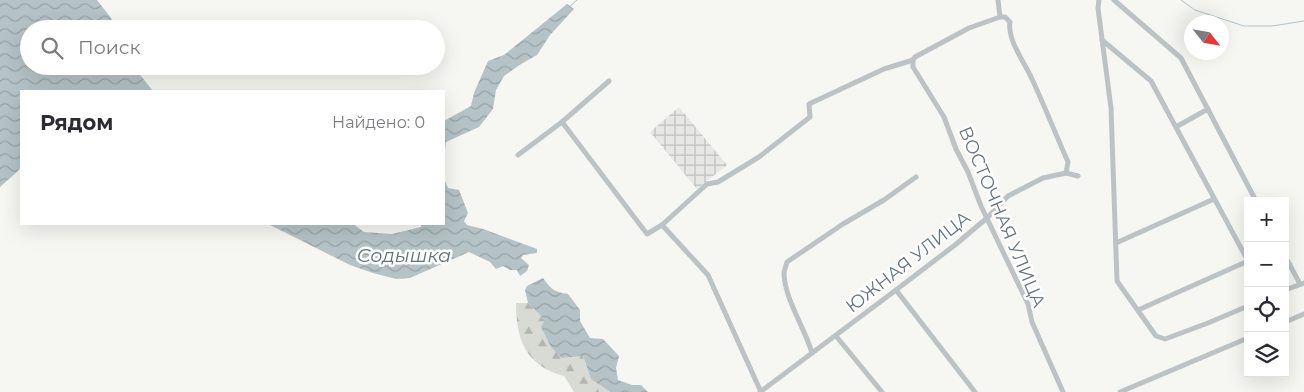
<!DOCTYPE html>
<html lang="ru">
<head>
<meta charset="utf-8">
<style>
	body { margin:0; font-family:Montserrat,sans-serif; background:#f7f7f7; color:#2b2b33 }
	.controls { position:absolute; right:15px; bottom:15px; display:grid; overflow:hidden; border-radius:0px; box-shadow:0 5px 20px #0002 }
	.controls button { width:45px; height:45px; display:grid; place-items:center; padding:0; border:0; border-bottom:1px solid #e1e1e2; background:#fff; color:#2b2b33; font:25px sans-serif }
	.compass { position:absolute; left:1184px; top:15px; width:45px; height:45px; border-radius:50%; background:#fff; box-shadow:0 5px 20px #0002; rotate:121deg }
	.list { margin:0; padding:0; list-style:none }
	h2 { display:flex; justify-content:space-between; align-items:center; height:65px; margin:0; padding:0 20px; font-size:21px }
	h2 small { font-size:16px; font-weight:400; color:#7c7c81 }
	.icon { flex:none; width:28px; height:28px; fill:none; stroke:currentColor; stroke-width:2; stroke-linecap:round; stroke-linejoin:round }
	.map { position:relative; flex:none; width:1304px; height:392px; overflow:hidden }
	.search { position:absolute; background:#fff; box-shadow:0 5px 20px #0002; left:20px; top:20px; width:425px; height:55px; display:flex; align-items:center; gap:12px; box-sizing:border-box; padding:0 18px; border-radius:28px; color:#7c7c81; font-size:19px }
	.panel { position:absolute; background:#fff; box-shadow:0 5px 20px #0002; left:20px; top:90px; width:425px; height:135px; border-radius:0px }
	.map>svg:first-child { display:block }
	.industrial { fill:url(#industrial-grid) }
	.forest { fill:url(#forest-firs) }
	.water { fill:url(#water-waves) }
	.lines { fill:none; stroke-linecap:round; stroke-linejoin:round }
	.stream { stroke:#b5c3c6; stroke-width:1 }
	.minor { stroke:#bdc3c5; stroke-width:5 }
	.labels { text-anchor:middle; stroke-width:5; stroke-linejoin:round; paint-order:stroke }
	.street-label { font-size:18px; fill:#63757c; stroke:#fff }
	.water-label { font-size:19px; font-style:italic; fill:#5e7578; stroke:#fff }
</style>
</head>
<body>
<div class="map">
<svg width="1304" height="392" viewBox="0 0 1304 392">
	<defs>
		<pattern id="industrial-grid" width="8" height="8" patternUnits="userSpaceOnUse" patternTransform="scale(1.25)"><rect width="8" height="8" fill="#e7e7e6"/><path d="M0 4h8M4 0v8" fill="none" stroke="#bfc0bf"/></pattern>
		<pattern id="forest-firs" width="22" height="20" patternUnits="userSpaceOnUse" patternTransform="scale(1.25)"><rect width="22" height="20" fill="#d7dbd3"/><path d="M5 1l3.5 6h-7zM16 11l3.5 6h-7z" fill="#b2b6b0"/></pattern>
		<pattern id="water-waves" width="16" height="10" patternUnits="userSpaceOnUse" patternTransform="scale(1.25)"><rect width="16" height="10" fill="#b5c3c6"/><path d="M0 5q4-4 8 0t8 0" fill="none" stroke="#97a3a6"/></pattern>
	</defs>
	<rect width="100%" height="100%" fill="#f6f6f3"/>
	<polygon class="industrial" points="679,107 727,165 697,189 650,132"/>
	<path class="forest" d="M 516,303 L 528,303 L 545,320 L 562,358 L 583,356 L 591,379 L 610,392 L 574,392 L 564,376 C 526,366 516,340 516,303 Z"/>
	<g class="water">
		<polygon points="0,0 97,0 111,18 115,29 29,29 29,66 133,66 153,91 21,91 21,166 18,171 0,187"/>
		<polygon points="567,4 574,9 550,35 537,55 521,64 504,76 496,90 493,109 479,127 446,142 444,157 444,121 471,106 474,93 488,61 504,55"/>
		<polygon points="444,179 448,188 459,190 468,213 464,221 467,225 483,229 537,249 537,253 523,255 521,258 529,265 527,271 520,276 517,270 510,270 503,266 496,269 490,262 469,252 410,278 396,279 373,273 350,265 268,224 353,224 364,232 392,234 421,227 421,224 444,224"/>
		<path d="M 543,278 C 551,289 554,292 568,294 L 580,310 L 580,321 L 590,338 L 603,339 L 619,356 L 616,368 L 618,380 L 632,385 L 641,385 L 648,392 L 610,392 L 591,379 L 583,356 L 562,358 L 551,347 L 541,327 L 545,320 L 528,303 L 525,290 L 527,286 Z"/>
	</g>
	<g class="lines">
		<g class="stream">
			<polyline points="1181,0 1195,10 1244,26 1272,26 1304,21"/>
			<polyline points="570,6 577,0"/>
		</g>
		<g class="minor">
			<polyline points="998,0 1000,17"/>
			<polyline points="1099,0 1098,8 1111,108 1117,281 1156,336 1165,339 1208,323 1248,306"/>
			<polyline points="1114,0 1181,58 1256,201"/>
			<polyline points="1102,40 1151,81 1248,261"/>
			<polyline points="609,81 562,122 647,234 662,225 707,184 718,182 759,157 810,117 809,104 884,69 913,60"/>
			<polyline points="1176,127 1208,109"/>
			<polyline points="518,155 562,122"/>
			<polyline points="662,225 708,275 761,392"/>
			<polyline points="1116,243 1214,199"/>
			<polyline points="1285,256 1300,284"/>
			<polyline points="896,290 975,392"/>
			<polyline points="1285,290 1304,283"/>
			<polyline points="1138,310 1248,261"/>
			<polyline points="1285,322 1304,314"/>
			<polyline points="836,336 882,392"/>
			<path d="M 812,353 C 805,328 785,300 784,274 C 784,270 786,266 787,262 L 843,224 L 884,200 L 916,177"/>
			<polyline points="760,392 896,290 955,245 987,218 1008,196 1043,178 1066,173 1078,176"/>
			<path d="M 1063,392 L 1032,322 L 1028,304 L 981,206 L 968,172 L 956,149 L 944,117 L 913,67 L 913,60 L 915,57 L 969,28 L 1000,17 L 1005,17 L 1010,22 C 1007,40 1025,63 1032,79 C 1045,107 1056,135 1068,162 L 1066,173"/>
			<polyline points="1120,392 1248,338"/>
		</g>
	</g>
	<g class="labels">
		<g class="street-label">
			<text transform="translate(1002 217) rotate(67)" y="6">ВОСТОЧНАЯ УЛИЦА</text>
			<text transform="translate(908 262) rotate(-38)" y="6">ЮЖНАЯ УЛИЦА</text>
		</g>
		<g class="water-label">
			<text x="404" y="262">Содышка</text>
		</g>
	</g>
</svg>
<div class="controls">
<button>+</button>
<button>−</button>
<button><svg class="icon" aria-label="locate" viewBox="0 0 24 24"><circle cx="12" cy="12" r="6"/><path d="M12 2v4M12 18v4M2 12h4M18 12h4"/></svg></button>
<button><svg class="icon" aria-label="layers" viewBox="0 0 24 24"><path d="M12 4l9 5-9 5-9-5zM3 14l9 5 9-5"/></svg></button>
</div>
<svg class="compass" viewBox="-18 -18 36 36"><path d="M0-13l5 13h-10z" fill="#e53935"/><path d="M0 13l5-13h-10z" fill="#7c7c81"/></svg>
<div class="search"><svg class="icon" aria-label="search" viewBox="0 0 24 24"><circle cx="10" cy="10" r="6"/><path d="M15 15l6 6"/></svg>Поиск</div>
<section class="panel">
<h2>Рядом<small>Найдено: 0</small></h2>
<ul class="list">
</ul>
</section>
</div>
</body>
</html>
